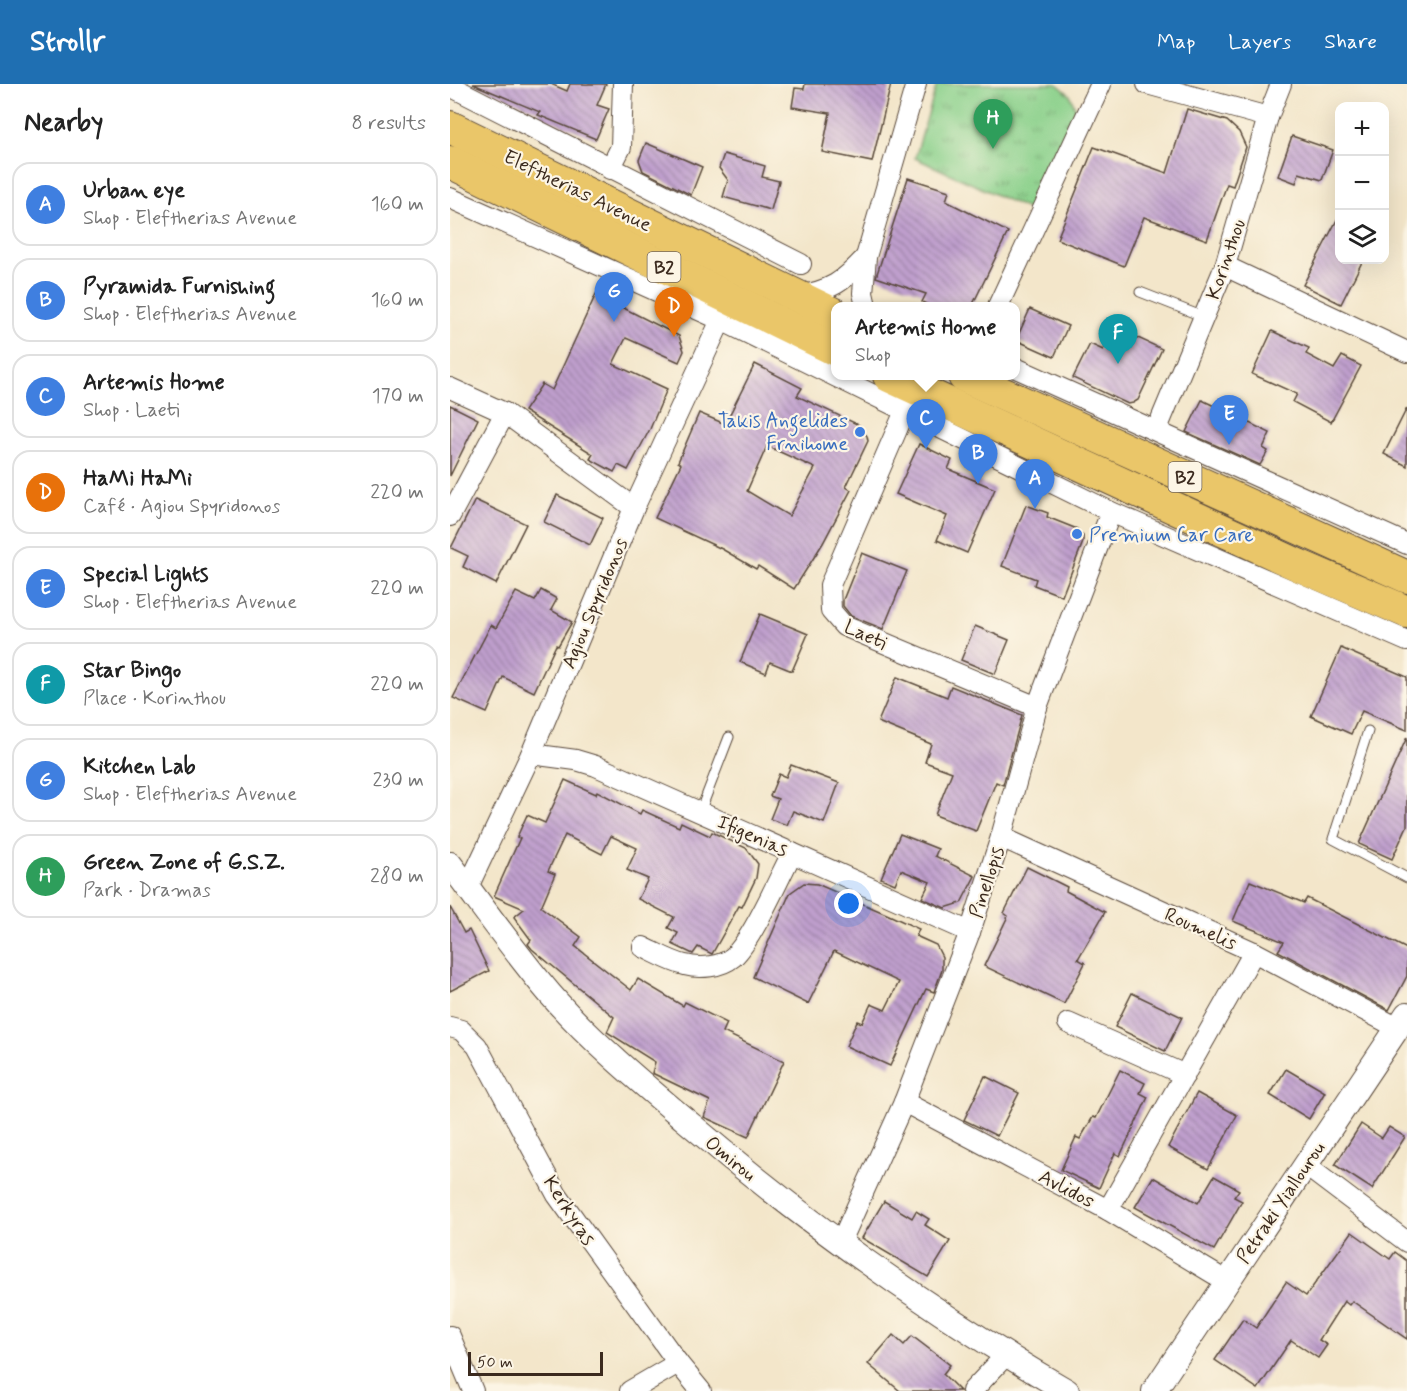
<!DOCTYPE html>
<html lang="en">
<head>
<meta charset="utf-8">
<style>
	body { margin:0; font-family:Mynerve,sans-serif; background:#f2f2f2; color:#222 }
	.controls { position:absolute; right:18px; top:18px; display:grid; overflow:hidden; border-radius:12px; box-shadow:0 6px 24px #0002 }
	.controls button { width:54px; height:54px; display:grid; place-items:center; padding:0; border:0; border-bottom:2px solid #e0e0e0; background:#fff; color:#222; font:30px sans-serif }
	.scale { position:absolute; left:18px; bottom:15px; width:135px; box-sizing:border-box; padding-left:6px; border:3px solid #3b2a1e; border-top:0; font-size:16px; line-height:21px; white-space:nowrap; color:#3b2a1e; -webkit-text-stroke:4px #fcf5e5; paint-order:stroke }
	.you { position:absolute; left:399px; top:820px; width:21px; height:21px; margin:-15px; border:4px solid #fff; border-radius:50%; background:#1a73e8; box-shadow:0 0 0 9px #1a73e833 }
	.badge { display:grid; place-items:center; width:39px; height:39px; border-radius:50%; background:#1f6fb2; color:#fff; font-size:20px; font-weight:700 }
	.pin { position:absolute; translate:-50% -50px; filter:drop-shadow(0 2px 3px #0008) }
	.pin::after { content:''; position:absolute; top:32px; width:21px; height:18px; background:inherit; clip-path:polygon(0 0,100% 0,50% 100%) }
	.popup { position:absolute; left:381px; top:218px; width:189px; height:78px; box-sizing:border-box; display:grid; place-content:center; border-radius:12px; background:#fff; filter:drop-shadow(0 2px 4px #0005); font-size:20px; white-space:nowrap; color:#767676 }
	.popup b { font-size:22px; color:#222 }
	.popup::after { content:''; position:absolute; left:50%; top:100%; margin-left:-12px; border:12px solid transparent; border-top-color:#fff }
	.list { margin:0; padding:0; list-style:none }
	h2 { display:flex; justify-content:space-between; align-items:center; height:78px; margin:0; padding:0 24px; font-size:26px }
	h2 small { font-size:20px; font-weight:400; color:#767676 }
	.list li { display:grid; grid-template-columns:39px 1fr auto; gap:18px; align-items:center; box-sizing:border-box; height:84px; margin:0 12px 12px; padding:0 12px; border:2px solid #e0e0e0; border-radius:18px }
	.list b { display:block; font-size:22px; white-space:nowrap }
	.list p { margin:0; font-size:20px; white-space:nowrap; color:#767676 }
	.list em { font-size:20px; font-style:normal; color:#767676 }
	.icon { flex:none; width:33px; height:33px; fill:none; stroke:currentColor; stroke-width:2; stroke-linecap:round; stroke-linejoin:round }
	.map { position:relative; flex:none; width:957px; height:1307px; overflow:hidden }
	header { display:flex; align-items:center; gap:36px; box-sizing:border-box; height:84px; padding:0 30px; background:#1f6fb2; color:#fff }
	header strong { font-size:28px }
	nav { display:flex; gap:33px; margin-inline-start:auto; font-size:21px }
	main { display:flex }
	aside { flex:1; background:#fff }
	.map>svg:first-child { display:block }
	.grass { fill:url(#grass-tufts); stroke:#627d54; stroke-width:1.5 }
	.building { fill:url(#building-back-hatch); fill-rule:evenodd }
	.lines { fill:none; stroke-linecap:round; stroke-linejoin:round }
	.service-casing { stroke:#574638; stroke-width:11 }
	.minor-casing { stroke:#574638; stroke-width:22 }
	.tertiary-casing { stroke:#574638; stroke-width:26 }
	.trunk-casing { stroke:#574638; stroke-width:34 }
	.service { stroke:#fff; stroke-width:9 }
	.minor { stroke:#fff; stroke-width:20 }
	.tertiary { stroke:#fff; stroke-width:24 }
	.trunk { stroke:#eac669; stroke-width:32 }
	.shop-dot { fill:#3f7fe0; stroke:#fcf5e5; stroke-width:2 }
	.labels { text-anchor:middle; stroke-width:4.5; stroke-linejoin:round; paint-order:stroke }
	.shield { fill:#fcf5e5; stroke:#75675a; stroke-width:1.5 }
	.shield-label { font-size:18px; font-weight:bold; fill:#3b2a1e }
	.street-label { font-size:20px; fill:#3b2a1e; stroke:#fcf5e5 }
	.shop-label { font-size:20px; fill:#366cbe; stroke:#fcf5e5; text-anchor:end }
</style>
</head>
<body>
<header>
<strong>Strollr</strong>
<nav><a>Map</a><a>Layers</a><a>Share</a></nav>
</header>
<main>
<aside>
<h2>Nearby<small>8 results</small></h2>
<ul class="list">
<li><span class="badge" style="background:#3f7fe0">A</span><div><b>Urban eye</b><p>Shop · Eleftherias Avenue</p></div><em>160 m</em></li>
<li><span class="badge" style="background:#3f7fe0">B</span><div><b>Pyramida Furnishing</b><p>Shop · Eleftherias Avenue</p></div><em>160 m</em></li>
<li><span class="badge" style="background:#3f7fe0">C</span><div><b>Artemis Home</b><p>Shop · Laeti</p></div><em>170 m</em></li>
<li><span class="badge" style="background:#e8710a">D</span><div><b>HaMi HaMi</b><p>Café · Agiou Spyridonos</p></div><em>220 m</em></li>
<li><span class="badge" style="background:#3f7fe0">E</span><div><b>Special Lights</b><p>Shop · Eleftherias Avenue</p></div><em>220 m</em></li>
<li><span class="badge" style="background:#0f9aa8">F</span><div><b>Star Bingo</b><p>Place · Korinthou</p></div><em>220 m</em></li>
<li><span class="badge" style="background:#3f7fe0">G</span><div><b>Kitchen Lab</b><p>Shop · Eleftherias Avenue</p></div><em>230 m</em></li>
<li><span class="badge" style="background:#2e9e5b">H</span><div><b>Green Zone of G.S.Z.</b><p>Park · Dramas</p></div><em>280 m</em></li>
</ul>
</aside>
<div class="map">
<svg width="957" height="1307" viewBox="0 0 957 1307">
	<defs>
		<pattern id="grass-tufts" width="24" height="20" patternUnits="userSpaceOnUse" patternTransform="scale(1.5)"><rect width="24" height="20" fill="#89d08a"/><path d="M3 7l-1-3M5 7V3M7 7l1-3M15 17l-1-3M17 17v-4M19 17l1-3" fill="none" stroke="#71a970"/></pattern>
		<pattern id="building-back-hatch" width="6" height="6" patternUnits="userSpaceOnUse" patternTransform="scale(1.5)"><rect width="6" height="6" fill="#bf9fcd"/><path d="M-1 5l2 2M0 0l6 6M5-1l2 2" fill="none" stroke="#9c82a6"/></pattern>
	</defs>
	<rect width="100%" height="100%" fill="#fcf5e5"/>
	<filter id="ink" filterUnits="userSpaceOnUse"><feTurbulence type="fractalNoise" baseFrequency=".0167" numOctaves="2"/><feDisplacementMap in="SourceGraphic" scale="12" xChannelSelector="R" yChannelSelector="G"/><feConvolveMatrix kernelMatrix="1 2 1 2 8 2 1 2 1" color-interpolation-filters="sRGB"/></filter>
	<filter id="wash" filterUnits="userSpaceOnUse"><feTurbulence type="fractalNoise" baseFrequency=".008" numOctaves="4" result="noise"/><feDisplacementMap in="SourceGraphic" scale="24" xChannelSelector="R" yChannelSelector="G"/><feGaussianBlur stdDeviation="1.35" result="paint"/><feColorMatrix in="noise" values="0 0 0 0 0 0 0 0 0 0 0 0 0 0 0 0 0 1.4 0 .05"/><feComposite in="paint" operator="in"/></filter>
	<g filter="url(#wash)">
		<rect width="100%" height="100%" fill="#f3e6ca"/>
		<polygon class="grass" points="487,0 607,0 620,11 628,31 584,128 465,74"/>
		<g id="blocks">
			<g class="building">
				<polygon points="23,0 101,0 117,7 120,0 156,0 147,21 159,25 146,55 88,31 90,28"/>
				<polygon points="355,0 441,0 422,78 372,68 380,29 342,23 345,4 354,5"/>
				<polygon points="737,25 777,37 789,48 796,63 783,102 777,100 757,156 694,133 674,182 607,155 644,63 717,89"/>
				<polygon points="842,52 883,66 872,96 849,89 846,99 828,92"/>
				<polygon points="196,59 252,83 241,111 193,87 189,76"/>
				<polygon points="274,70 315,82 312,93 329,97 321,126 273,113 278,96 269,84"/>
				<polygon points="458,94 499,107 496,117 558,148 522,222 480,222 472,218 476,210 426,193"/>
				<polygon points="890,130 890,176 913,176 891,220 853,201"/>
				<polygon points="146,210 229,252 234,267 229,278 176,254 163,280 217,305 200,345 178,386 168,381 164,388 140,375 143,370 74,327 92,300 102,306"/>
				<polygon points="580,225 618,242 604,273 566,256"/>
				<polygon points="664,243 712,265 688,316 683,319 678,320 623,294 640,260 653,266"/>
				<polygon points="822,247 859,264 856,270 884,285 892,272 911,282 881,338 843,318 847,310 802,290"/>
				<path d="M 305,280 L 352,304 L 347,312 L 409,341 L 417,352 L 418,357 L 396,403 L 401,406 L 373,459 L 344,505 L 308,482 L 306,485 L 272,465 L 205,434 L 231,380 L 228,378 L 249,329 L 275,340 ZM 317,362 L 365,384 L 339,432 L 297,407 Z"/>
				<polygon points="752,316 820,349 813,364 818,367 810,381 736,348"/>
				<polygon points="0,321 28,335 0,392"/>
				<polygon points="957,324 957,382 934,370"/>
				<polygon points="469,360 502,376 498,385 545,405 517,469 487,456 497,432 446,410"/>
				<polygon points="107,411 153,434 140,461 94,438"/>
				<polygon points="25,416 76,440 46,500 13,483 18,472 1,464"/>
				<polygon points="576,421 598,429 597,433 627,445 633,452 633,458 612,512 584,501 586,495 552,482"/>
				<polygon points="412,469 457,487 433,545 401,532 393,522 393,516"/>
				<polygon points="91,506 107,515 101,526 122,538 108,562 106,561 84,608 53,593 37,629 3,614 41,541 46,544 66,508 85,517"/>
				<polygon points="310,530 358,550 342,587 320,578 316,589 290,578"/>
				<polygon points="525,542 559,556 545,590 511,576"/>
				<polygon points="891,564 957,593 957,646 912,627 901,650 861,632"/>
				<polygon points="447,593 497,613 501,602 572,631 553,701 546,698 526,747 485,731 502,688 475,678 481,660 428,638"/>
				<polygon points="957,653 957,742 942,775 909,760"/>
				<polygon points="341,681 389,699 374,739 343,727 337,741 320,735 328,715 320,712 329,690 336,693"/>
				<polygon points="115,696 146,710 147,707 190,730 192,726 229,743 231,738 260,752 262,748 296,764 308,780 306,794 292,823 289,822 262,870 248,863 243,870 222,860 228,849 218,844 224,833 188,815 198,795 177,786 187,764 161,752 152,770 115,751 98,787 105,790 91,823 131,853 125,862 181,906 188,895 233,922 235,918 277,939 273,948 334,977 298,1053 254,1033 260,1017 202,989 205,978 157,948 164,933 82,865 78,860 81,856 64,833 74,825 44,812 70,754 67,753 77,731 95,739"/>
				<polygon points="450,750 488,765 485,772 525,792 511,819 495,824 472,814 480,798 451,786 445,800 431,794"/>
				<polygon points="577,783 617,803 616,807 655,828 628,875 635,879 614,920 534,882 558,832 554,829"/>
				<polygon points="800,797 854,819 857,814 957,865 957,892 939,926 828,867 834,858 783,837"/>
				<polygon points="354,799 367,800 441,832 469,845 466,852 486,861 492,873 492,886 484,908 476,905 440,982 396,962 407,937 412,939 421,920 435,926 449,898 384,867 358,920 303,893 340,809"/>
				<polygon points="0,823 14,849 19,846 39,887 0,907"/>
				<polygon points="682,909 732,933 715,967 665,943"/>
				<polygon points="836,985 875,1008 859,1035 820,1011"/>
				<polygon points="670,986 695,999 690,1009 698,1013 670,1072 665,1069 649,1104 611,1086 626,1053 630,1055 643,1033 646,1034"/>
				<polygon points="535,992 569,1009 547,1052 514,1036"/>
				<polygon points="747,1009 787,1031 758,1085 718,1063"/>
				<polygon points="911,1040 932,1054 939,1043 955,1053 922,1105 885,1081"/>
				<polygon points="764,1092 789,1106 784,1113 792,1117 764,1166 685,1123 703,1093 748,1119"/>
				<polygon points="434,1117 462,1134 466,1127 479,1135 475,1141 500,1157 478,1193 412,1154"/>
				<polygon points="902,1148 940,1175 945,1168 957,1177 957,1255 902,1217 899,1221 894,1217 869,1256 877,1261 868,1274 841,1256 808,1305 765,1276 793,1235 806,1244 836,1198 856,1212"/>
				<polygon points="443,1251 454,1261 462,1252 500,1281 493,1290 510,1307 450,1307 418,1280"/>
			</g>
		</g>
	</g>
	<g filter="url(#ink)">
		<use href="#blocks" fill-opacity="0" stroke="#574638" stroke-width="1.5"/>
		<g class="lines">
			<defs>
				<g id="service">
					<polyline points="690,208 754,233"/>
					<polyline points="918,647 883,755 957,794"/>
					<polyline points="250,728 279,653"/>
				</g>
				<g id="minor">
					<polyline points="697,0 818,33"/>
					<polyline points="0,2 351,180"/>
					<polyline points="160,85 171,63 173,0"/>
					<polyline points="0,114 271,236 661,428 957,557"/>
					<polyline points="775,182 957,268"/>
					<path d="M 347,212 C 381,207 393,198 416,173"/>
					<polyline points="416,222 413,209 416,173 466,0"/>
					<polyline points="548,222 651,0"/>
					<polyline points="566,284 957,460"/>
					<polyline points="0,304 55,329 184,424"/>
					<polyline points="455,327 380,501 381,527 394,542 587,623"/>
					<polyline points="707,345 775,182 818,33 831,0"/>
					<polyline points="0,432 55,329"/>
					<polyline points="81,670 126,676 146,682 520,848"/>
					<polyline points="551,753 804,868 948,944"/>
					<polyline points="18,803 81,670 184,424 271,236"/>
					<path d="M 193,863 C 206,869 221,878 235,881 C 250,885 271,883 283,873 C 302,856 329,794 342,769"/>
					<polyline points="618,939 735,991"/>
					<polyline points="0,943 11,946 27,962 107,1111 228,1279 251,1307"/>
					<polyline points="454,1018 658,1126 776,1197"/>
					<polyline points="855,1081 957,1158"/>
					<polyline points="658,1126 804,868"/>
					<polyline points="390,1160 454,1018 520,848 551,753 587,623 661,428"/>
					<polyline points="0,1252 23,1307"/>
					<polyline points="180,1307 228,1279"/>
					<polyline points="522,1307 556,1271"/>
				</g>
				<g id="tertiary">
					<path d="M 0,780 C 33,823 65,869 100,910 C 138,954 188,996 233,1034 C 352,1136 481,1228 617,1307"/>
					<polyline points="704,1307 957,930"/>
				</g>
				<g id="trunk">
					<polyline points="0,43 386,231"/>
					<polyline points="0,78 386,266"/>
					<polyline points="439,292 848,481 957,528"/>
					<polyline points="514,292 957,493"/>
				</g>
			</defs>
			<use href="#service" class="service-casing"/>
			<use href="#minor" class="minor-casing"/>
			<use href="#tertiary" class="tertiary-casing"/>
			<use href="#trunk" class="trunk-casing"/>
			<use href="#service" class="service"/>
			<use href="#minor" class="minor"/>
			<use href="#tertiary" class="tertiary"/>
			<use href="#trunk" class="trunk"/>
		</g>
	</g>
	<g class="shop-dot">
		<circle cx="410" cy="348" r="6"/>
		<circle cx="627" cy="450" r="6"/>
	</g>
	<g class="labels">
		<g class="shield">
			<rect x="197.5" y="168" width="33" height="30" rx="4.5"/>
			<rect x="718.5" y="378" width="33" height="30" rx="4.5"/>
		</g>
		<g class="shield-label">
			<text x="214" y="189">B2</text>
			<text x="735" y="399">B2</text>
		</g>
		<g class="street-label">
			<text transform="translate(128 106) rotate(26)" y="7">Eleftherias Avenue</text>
			<text transform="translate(775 175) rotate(-71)" y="7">Korinthou</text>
			<text transform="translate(144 519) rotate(-67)" y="7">Agiou Spyridonos</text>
			<text transform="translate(416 550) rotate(25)" y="7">Laeti</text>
			<text transform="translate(303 751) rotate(24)" y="7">Ifigenias</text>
			<text transform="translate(536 798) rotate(-72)" y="7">Pinellopis</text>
			<text transform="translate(751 844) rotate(24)" y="7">Roumelis</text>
			<text transform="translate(281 1074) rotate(39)" y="7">Omirou</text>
			<text transform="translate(617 1104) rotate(28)" y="7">Avlidos</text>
			<text transform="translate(830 1118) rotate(-56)" y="7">Petraki Yiallourou</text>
			<text transform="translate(120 1126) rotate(57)" y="7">Kerkyras</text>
		</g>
		<g class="shop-label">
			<text x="398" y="343">Takis Angelides<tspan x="398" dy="23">Frnihome</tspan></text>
			<text x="639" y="457" text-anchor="start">Premium Car Care</text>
		</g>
	</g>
</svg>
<div class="controls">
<button>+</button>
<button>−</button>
<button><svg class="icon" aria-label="layers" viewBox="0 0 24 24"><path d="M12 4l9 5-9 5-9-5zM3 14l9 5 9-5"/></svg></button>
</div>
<div class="scale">50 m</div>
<div class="you"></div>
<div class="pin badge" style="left:585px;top:425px;background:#3f7fe0">A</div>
<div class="pin badge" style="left:528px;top:400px;background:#3f7fe0">B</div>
<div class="pin badge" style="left:476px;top:365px;background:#3f7fe0">C</div>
<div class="popup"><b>Artemis Home</b>Shop</div>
<div class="pin badge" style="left:224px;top:253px;background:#e8710a">D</div>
<div class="pin badge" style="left:779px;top:361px;background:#3f7fe0">E</div>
<div class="pin badge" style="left:668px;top:280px;background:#0f9aa8">F</div>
<div class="pin badge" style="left:164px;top:238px;background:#3f7fe0">G</div>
<div class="pin badge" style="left:543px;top:65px;background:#2e9e5b">H</div>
</div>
</main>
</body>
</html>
